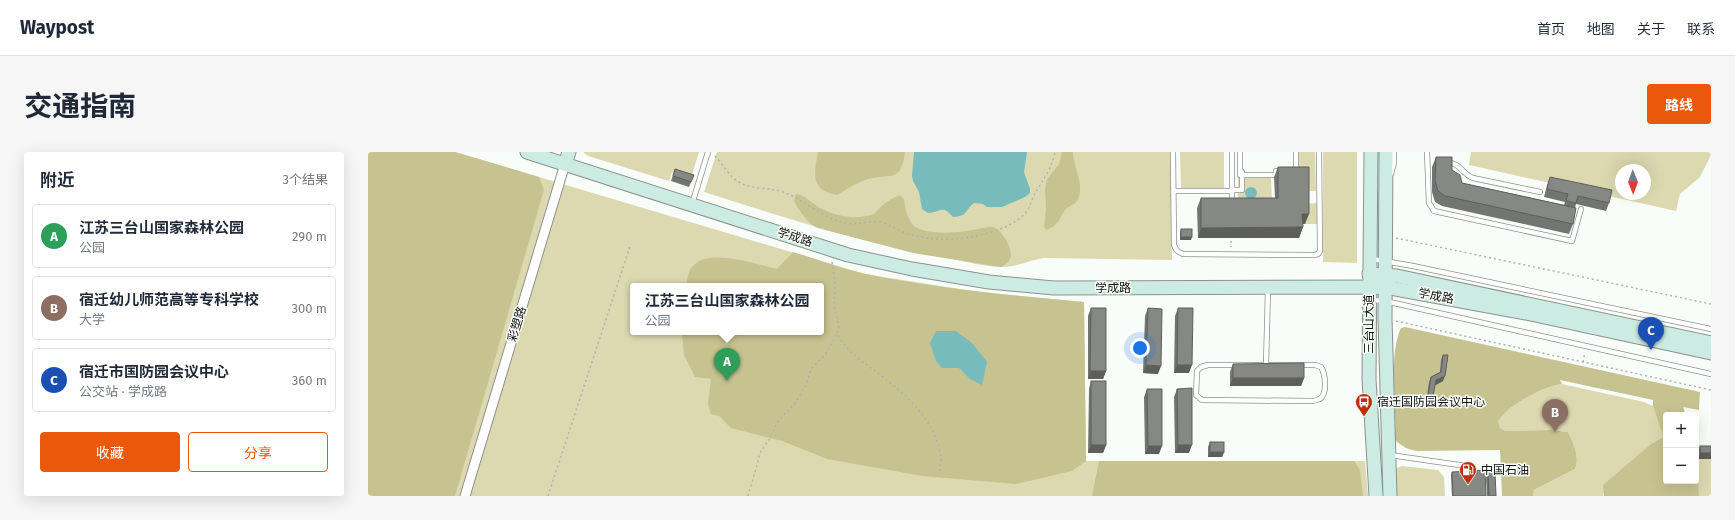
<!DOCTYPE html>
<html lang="zh">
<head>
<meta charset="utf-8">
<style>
	body { margin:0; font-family:"Fira Sans","Noto Sans SC",sans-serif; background:#f6f6f7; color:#1f2937 }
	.controls { position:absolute; right:12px; bottom:12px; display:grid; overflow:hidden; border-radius:4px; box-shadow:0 4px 16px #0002 }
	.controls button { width:36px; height:36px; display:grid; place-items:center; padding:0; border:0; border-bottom:1px solid #e0e1e3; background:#fff; color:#1f2937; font:20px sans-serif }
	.compass { position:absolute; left:1247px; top:12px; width:36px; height:36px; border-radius:50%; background:#fff; box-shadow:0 4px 16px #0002; rotate:179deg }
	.you { position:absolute; left:772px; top:196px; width:14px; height:14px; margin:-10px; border:3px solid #fff; border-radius:50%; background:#1a73e8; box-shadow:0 0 0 6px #1a73e833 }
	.badge { display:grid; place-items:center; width:26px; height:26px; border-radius:50%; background:#ea580c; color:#fff; font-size:13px; font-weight:700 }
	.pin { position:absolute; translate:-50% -33px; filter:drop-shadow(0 1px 2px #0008) }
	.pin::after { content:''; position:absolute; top:21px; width:14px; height:12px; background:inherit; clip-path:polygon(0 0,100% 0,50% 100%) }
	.popup { position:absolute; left:262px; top:131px; width:194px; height:52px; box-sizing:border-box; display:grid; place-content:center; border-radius:4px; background:#fff; filter:drop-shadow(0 1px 3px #0005); font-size:13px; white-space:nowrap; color:#747a83 }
	.popup b { font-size:15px; color:#1f2937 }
	.popup::after { content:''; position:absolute; left:50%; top:100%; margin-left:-8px; border:8px solid transparent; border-top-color:#fff }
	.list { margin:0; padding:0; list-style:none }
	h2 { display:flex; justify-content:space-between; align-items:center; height:52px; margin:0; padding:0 16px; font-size:17px }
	h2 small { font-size:13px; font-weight:400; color:#747a83 }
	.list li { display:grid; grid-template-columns:26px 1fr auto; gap:12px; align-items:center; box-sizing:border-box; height:64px; margin:0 8px 8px; padding:0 8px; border:1px solid #e0e1e3; border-radius:4px }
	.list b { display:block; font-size:15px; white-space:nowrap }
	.list p { margin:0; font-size:13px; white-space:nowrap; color:#747a83 }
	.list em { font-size:13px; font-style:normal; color:#747a83 }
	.actions { display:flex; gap:8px; padding:12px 16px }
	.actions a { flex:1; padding:9px 0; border:1px solid #ea580c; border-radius:4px; text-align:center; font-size:14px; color:#ea580c }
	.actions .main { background:#ea580c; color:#fff }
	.map { position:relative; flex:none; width:1343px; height:344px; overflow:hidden; border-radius:4px }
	header { display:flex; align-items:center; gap:24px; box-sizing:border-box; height:56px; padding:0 20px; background:#fff; border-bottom:1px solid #e0e1e3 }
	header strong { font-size:19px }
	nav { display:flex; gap:22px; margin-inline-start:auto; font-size:14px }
	.intro { display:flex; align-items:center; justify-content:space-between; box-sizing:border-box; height:96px; padding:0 24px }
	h1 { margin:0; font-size:28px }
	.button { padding:10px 18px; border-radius:4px; background:#ea580c; color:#fff; font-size:14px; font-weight:700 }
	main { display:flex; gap:24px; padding:0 24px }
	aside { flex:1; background:#fff; border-radius:4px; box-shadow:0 4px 16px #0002 }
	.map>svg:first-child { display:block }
	.green { fill:#dcd9b1; fill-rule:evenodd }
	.forest { fill:#c7c390 }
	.water { fill:#77bbbc }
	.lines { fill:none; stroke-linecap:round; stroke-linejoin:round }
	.lane-casing { stroke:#8d918e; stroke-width:6 }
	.street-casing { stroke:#8d918e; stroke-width:11 }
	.secondary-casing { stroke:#8d918e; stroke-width:15 }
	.path { stroke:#afb2af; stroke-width:1.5; stroke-dasharray:2 3; stroke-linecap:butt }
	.lane { stroke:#fff; stroke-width:4.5 }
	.street { stroke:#fff; stroke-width:9 }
	.secondary { stroke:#ccece3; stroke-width:13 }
	.wall { fill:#737572 }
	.shaded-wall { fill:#5e5f5c }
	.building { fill:#868884; stroke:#5e5f5c }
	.labels { text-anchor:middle; stroke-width:3; stroke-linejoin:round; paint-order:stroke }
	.street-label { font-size:12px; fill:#0f100f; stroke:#f9fdf9 }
	.poi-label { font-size:12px; fill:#0f100f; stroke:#f9fdf9; text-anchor:start }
</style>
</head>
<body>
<header>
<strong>Waypost</strong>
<nav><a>首页</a><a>地图</a><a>关于</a><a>联系</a></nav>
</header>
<div class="intro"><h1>交通指南</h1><a class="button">路线</a></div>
<main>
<aside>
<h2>附近<small>3个结果</small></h2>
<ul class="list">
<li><span class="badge" style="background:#2e9e5b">A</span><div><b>江苏三台山国家森林公园</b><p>公园</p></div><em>290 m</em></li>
<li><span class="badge" style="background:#8d6e63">B</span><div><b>宿迁幼儿师范高等专科学校</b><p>大学</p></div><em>300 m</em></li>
<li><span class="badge" style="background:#1a4fb4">C</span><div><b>宿迁市国防园会议中心</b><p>公交站 · 学成路</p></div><em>360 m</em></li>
</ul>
<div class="actions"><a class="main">收藏</a><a>分享</a></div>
</aside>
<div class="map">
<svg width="1343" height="344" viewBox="0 0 1343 344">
	<rect width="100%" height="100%" fill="#f9fdf9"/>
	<g class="green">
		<path d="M 0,0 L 87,0 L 497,122 L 617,141 L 716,150 L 718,309 L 997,309 L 1000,344 L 0,344 ZM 265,134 L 453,134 L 453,180 L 265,180 Z"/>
		<polygon points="215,0 331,0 323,26 304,20 301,29 220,4"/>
		<path d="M 349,0 L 803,0 L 804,108 L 676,106 C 662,108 649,115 635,115 C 616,115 597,109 578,106 C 495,92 416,65 336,40 Z"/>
		<polygon points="812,0 856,0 856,36 813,37"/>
		<polygon points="926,0 947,0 948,39 941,39 940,37 926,25"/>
		<polygon points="955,0 989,0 989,111 955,110"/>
		<path d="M 1103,0 L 1343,0 L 1343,3 L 1332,25 L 1312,42 L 1308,59 L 1101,13 ZM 1253,18 L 1277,18 L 1277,42 L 1253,42 Z"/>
		<polygon points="870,24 903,24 904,53 870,53"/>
		<polygon points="949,51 949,72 937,72 937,52"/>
		<path d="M 1194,232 L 1276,250 L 1285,254 L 1295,285 L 1283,292 L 1235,342 L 1236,344 L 1165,344 L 1166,338 L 1207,317 C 1212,306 1206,291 1200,280 L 1183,278 L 1138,279 L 1132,276 L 1129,269 C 1140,253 1174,235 1194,232 Z"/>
		<polygon points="1330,307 1343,307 1343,344 1331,344"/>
		<polygon points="1034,314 1070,318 1076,325 1077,344 1023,344 1026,317"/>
	</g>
	<g class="forest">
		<polygon points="0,0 87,0 171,25 176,38 87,344 5,344 0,342"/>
		<path d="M 450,0 L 537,0 C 533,33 521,20 497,28 C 488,31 478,38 469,43 C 442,39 446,21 450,0 Z"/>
		<path d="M 694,0 L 705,0 C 705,16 718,34 709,49 C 707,53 700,54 697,58 C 691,67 690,74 678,78 L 676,75 L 678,57 L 677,37 L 679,27 L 691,12 Z"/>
		<path d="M 428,42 C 438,44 444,51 452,56 C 470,65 487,68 506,62 C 514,53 520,48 532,43 L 536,47 C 537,55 539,66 545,73 C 556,83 585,81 599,79 C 607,78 616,75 624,75 C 633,76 644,95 643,104 C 642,109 638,112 633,115 L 545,101 L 450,76 C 441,73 430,57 426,49 Z"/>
		<path d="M 425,100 C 449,107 474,117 498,122 C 570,137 643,143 716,150 L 718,309 L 704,319 L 648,332 L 554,324 L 459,307 L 414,289 L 363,276 L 351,264 L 343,262 L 340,252 L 343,227 L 327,225 L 316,203 L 314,180 L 453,180 L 453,134 L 319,134 C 318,87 382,111 409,117 Z"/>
		<path d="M 1037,175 L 1332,240 L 1331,258 L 1315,255 L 1318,263 L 1298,263 L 1298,329 L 1328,329 L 1328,294 L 1330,300 L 1331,344 L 1236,344 L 1235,333 L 1283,292 L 1295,285 L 1285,254 L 1285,248 L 1192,228 L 1194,232 C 1174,235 1140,253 1130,269 L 1132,276 L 1138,279 L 1183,278 L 1200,280 C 1206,291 1212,306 1207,317 L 1166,338 L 1165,344 L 1134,344 L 1132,298 L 1049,299 C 1041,298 1033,294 1027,288 L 1027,284 C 1029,253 1020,204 1033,176 Z"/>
		<polygon points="731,309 986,309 992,318 995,344 724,344"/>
	</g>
	<g class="water">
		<path d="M 546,0 L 659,0 L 656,20 L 662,37 L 662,41 L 657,45 L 634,55 L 619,55 L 615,52 L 606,51 C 596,59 600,64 585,65 C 574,52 573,60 560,61 L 554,57 L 551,40 L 545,29 L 544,24 Z"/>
		<circle cx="883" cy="41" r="6"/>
		<polygon points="568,179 588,179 604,191 619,210 614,233 602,227 591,216 574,216 568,209 562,191"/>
	</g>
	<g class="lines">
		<defs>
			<g id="lane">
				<path d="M 805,0 L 806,93 C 808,99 810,100 815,102 L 946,103 L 950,102 L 952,99 L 951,0"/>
				<polyline points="864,0 864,50"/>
				<polyline points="872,0 872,23 908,23 908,19 915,19"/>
				<polyline points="1059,0 1061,51 1066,59 1204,89 1213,57"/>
				<path d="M 1078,10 C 1093,11 1094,22 1105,26 L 1172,40"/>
				<polyline points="926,19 928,19 928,0"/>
				<polyline points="1023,22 1026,11 1026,0"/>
				<polyline points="864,38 874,38 874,20"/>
				<polyline points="806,39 864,39"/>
				<polyline points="324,52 340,0"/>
				<polyline points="1004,107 1045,114 1343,177"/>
				<polyline points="1003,148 1017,149 1343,222"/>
				<path d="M 840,213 L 947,213 L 953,215 C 957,221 960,241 952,247 C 951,247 946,249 945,249 L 834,248 L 828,243 L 829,219 L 833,215 Z"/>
				<polyline points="898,213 900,137"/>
				<polyline points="1022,303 1105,315 1106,324"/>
			</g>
			<polyline id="street" points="97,344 197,12"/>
			<g id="secondary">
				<polyline points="159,0 480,103 544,117 621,130 686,136 1017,135 1158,161 1343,201"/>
				<polyline points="1003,0 1001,227 1008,344"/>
				<polyline points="1018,0 1017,166 1022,344"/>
				<polyline points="197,12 201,0"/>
				<polyline points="1001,122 1029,124 1343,191"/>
			</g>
		</defs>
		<use href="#lane" class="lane-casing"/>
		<use href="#street" class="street-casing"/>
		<use href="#secondary" class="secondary-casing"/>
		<g class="path">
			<path d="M 347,4 C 356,13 360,24 371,30 C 384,38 398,35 412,39 C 435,46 453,66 477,71 C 488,74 499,68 510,70 C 519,70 527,77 535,80 C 542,83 551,84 559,86 C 585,91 641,82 658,60 C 663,54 664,45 669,38 C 676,27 685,13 687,0"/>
			<polyline points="1028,86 1343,152"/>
			<polyline points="863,89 863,95"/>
			<path d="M 464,110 L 467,131 L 466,154 L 471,174 L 469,181 C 477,197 489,206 503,216 C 532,238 564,262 572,300 C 574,306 572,313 572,319"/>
			<polyline points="1028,169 1343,238"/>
			<polyline points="1215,210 1217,200"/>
			<polyline points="180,344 262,94"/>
			<polyline points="380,344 393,299 401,288 410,269 427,251 438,233 443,217 457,203 469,182"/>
		</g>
		<use href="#lane" class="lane"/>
		<use href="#street" class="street"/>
		<use href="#secondary" class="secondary"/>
	</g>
	<g class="wall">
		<polygon points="1068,5 1084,18 1094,31 1196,53 1197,50 1176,45 1179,33 1182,25 1241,51 1238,59 1208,52 1207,56 1205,72 1201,82 1074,54 1067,50 1064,40 1064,15"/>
		<polygon points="910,15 937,72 935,72 935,75 931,86 830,86 829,56 833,46 907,46 906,25"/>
		<polygon points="307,17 326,23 321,35 303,29"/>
		<polygon points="813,77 823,88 812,88 812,80"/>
		<polygon points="723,156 738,219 735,227 720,227 720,164"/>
		<polygon points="780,156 790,222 775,221 777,164"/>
		<polygon points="810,156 821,221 806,221 807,164"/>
		<polygon points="1075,203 1075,229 1067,233 1065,244 1063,250 1058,250 1061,230 1063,225 1072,220 1073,208"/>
		<polygon points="865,212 936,226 933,234 862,234 862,220"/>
		<polygon points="723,229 738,293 735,301 720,301 721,237"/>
		<polygon points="779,237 791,302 777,302 776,245"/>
		<polygon points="809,237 821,301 807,301 806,245"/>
		<polygon points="842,290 856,300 854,305 840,305 840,295"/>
		<polygon points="1332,294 1343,294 1343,307 1330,307 1330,300"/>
		<polygon points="1120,319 1128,344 1119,344 1118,325"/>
		<polygon points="1084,320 1118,344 1084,344 1083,323"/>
	</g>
	<g class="shaded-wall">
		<polygon points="934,62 941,62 937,72 931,72"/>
		<polygon points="935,75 931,86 830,86 833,76"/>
		<polygon points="813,85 824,85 823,88 812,88"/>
		<polygon points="778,213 793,214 790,222 775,221"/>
		<polygon points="809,213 824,213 821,221 806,221"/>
		<polygon points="722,219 738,219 735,227 720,227"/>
		<polygon points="1077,224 1075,229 1066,234 1068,228"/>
		<polygon points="865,226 936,226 933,234 862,234"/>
		<polygon points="1060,244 1065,244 1063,250 1058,250"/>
		<polygon points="723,293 738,293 735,301 720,301"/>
		<polygon points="810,293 824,293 821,301 807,301"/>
		<polygon points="780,294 794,294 791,302 777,302"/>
		<polygon points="842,300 856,300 854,305 840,305"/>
		<polygon points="1332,301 1343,301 1343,307 1330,307"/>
	</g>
	<g class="building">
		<polygon points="1068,5 1084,5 1084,18 1092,23 1094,31 1208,56 1205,72 1077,44 1070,39 1067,29"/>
		<polygon points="910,15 941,15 941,62 934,62 935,75 833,76 833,46 910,46"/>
		<polygon points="307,17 326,23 323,30 305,24"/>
		<polygon points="1182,25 1244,38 1241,51 1210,44 1208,51 1198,49 1200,42 1179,37"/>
		<rect x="813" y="77" width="11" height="8"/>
		<polygon points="723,156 738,156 738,219 722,219"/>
		<polygon points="780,156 794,157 793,214 778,213"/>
		<polygon points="810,156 825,156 824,213 809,213"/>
		<polygon points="1075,203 1080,203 1077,224 1068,228 1065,244 1060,244 1063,225 1073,220"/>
		<polygon points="936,211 936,226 865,226 865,212"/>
		<rect x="723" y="229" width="15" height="64"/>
		<polygon points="824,236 824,293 810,293 809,237"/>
		<polygon points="779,237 794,237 794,294 780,294"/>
		<rect x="842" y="290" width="14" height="10"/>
		<rect x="1332" y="294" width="11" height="7"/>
		<polygon points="1117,318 1118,344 1085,344 1084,320"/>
		<polygon points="1120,319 1127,319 1128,344 1121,344"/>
	</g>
	<defs>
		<symbol id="bus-pin" viewBox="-11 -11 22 30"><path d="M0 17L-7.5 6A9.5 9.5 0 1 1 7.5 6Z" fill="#ba3010" stroke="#f9fdf9"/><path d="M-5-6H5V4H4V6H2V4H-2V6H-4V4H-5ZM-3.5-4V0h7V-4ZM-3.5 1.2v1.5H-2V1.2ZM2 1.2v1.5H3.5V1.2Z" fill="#fff"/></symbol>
		<symbol id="fuel-pin" viewBox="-11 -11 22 30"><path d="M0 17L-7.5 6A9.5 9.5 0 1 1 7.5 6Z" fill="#ba3010" stroke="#f9fdf9"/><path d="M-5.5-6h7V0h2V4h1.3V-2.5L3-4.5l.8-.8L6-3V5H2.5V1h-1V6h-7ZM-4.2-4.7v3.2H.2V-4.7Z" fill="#fff"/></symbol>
	</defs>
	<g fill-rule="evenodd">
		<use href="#bus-pin" x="986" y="240" width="20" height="27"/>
		<use href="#fuel-pin" x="1090" y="308" width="20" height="27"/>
	</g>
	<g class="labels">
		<g class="street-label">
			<text transform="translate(427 85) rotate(18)" y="4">学成路</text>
			<text x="745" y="140">学成路</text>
			<text transform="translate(1068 144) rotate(11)" y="4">学成路</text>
			<text transform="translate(149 172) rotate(-73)" y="4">彩塑路</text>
			<text transform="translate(1001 172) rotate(-90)" y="4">三台山大道</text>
		</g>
		<g class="poi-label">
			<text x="1009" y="254">宿迁国防园会议中心</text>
			<text x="1113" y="322">中国石油</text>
		</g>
	</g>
</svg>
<div class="controls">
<button>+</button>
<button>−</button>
</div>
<svg class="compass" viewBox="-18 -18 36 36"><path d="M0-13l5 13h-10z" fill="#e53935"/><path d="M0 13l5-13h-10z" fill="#747a83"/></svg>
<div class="you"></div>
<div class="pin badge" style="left:359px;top:229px;background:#2e9e5b">A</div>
<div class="popup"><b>江苏三台山国家森林公园</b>公园</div>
<div class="pin badge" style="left:1187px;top:280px;background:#8d6e63">B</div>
<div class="pin badge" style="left:1283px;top:198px;background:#1a4fb4">C</div>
</div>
</main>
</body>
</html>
